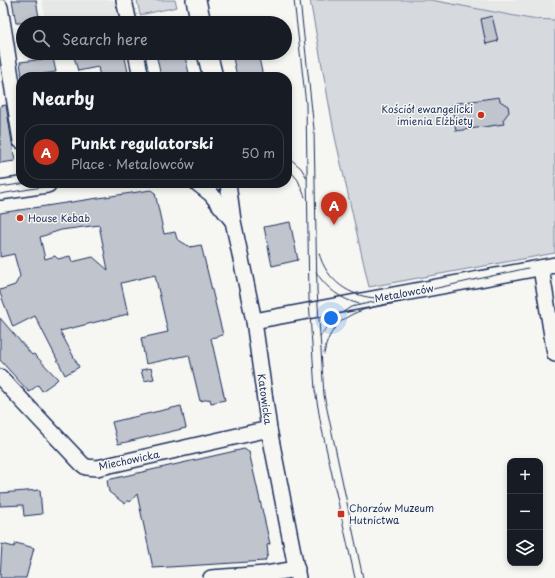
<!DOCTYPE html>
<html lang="en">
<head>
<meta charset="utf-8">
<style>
	body { margin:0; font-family:"Playpen Sans",sans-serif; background:#20242c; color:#f1f3f6 }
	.controls { position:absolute; right:12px; bottom:12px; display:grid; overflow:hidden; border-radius:8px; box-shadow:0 2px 6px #0003 }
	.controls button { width:36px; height:36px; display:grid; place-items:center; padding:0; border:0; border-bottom:1px solid #363941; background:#171b24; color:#f1f3f6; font:20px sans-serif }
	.you { position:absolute; left:331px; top:318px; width:14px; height:14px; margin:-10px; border:3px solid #fff; border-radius:50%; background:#1a73e8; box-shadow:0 0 0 6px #1a73e833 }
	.badge { display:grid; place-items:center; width:26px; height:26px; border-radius:50%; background:#c8321e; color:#fff; font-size:13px; font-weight:700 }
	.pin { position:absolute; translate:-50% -33px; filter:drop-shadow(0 1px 2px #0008) }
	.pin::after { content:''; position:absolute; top:21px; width:14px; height:12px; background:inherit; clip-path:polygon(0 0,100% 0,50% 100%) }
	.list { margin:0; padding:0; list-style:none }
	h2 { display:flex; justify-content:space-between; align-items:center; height:52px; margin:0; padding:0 16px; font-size:17px }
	h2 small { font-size:13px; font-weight:400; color:#9ea1a6 }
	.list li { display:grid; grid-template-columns:26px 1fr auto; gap:12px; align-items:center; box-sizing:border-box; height:56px; margin:0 8px 8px; padding:0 8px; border:1px solid #363941; border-radius:16px }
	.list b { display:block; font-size:15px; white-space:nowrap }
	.list p { margin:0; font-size:13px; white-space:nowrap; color:#9ea1a6 }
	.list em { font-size:13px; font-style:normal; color:#9ea1a6 }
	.icon { flex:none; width:22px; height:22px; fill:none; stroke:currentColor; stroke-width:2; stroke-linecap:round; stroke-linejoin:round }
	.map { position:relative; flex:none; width:555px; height:578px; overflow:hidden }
	.search { position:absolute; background:#171b24; box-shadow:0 2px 6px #0003; left:16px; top:16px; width:276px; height:44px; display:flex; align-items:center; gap:10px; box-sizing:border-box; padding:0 14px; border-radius:22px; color:#9ea1a6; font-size:15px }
	.panel { position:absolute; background:#171b24; box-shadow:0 2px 6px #0003; left:16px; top:72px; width:276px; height:116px; border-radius:16px }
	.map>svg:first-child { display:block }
	.built { fill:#e6e7e7 }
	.green { fill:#d6d9dd; stroke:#78849e }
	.building { fill:#c0c4cd; stroke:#1b2f5e; fill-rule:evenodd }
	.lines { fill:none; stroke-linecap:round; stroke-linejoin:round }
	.minor-casing { stroke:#1b2f5e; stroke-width:18 }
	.major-casing { stroke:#1b2f5e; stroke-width:22 }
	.minor { stroke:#f6f6f2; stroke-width:15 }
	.major { stroke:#f6f6f2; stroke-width:19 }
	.tram { stroke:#1b2f5e; stroke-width:1 }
	.poi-dot { fill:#c8321e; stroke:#f6f6f2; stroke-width:1.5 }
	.labels { text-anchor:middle; stroke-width:3; stroke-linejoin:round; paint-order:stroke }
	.poi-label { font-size:10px; fill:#1b2f5e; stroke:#f6f6f2; text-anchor:start }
	.street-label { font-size:10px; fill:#1b2f5e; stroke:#f6f6f2 }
</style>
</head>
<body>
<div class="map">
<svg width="555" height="578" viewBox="0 0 555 578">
	<rect width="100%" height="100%" fill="#f6f6f2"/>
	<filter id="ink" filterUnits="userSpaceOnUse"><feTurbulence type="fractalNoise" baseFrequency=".025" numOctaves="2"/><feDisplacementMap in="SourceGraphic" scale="8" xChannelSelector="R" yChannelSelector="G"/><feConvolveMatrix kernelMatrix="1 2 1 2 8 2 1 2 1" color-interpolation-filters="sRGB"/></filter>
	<g filter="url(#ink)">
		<g class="built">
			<polygon points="42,0 114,0 118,19 101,23 46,23"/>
			<polygon points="431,0 555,0 555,20 531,19"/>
		</g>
		<g class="green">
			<polygon points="137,0 175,0 177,7 140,15"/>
			<polygon points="310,0 431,0 531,19 555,20 555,253 369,287 335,137"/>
		</g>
		<g class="building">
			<polygon points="12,0 36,0 40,23 16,23"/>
			<polygon points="492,16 498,41 486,44 481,19"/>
			<polygon points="91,53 124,53 129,77 100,77 98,67 78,71 74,57"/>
			<polygon points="156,53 184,53 190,77 161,77"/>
			<polygon points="232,53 258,53 263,77 237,77"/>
			<polygon points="53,58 56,72 42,74 42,77 22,77 20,62"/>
			<polygon points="499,97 500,101 508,106 509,112 503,120 504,124 456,131 452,104"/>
			<polygon points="6,105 15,161 0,163 0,106"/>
			<path d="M 151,190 L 155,193 L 164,234 L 175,232 L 177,239 L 190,247 L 201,245 L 223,335 L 211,338 L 225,400 L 211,403 L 210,399 L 200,401 L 189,355 L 146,364 L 141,338 L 168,332 L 155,275 L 121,283 L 128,314 L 60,331 L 79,367 L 65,375 L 35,316 L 13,327 L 0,293 L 0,290 L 15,285 L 20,276 L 14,254 L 0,257 L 0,213 ZM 99,225 L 108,270 L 93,257 L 72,262 L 70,256 L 58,259 L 55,256 L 45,259 L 40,237 L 61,230 Z"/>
			<polygon points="290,222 298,260 272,266 264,227"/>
			<polygon points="0,318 32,355 34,354 58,379 56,381 42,391 38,385 29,392 0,360"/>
			<polygon points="151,368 154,379 144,381 141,370"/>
			<polygon points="181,406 186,428 118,444 112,422"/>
			<polygon points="244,449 249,452 270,544 267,545 268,554 265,561 153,568 137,494 130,502 128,500 125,504 109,492 107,480"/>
			<polygon points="40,490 42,514 24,516 23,505 0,506 0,493"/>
			<polygon points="16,543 34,548 26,578 0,578 2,544 14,547"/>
		</g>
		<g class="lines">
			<defs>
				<g id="minor">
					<polyline points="124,0 129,23"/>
					<polyline points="0,7 21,141"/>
					<polyline points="136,53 141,77"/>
					<polyline points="197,183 211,194 232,220"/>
					<polyline points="228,183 233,221 254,321 269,429 298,578"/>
					<polyline points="541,268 555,354"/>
					<polyline points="254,321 555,265"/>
					<polyline points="0,377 82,464 86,467 97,468 269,429"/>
					<polyline points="211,578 266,574 297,569"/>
				</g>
				<g id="major">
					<polyline points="196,0 201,23"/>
					<polyline points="207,53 213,77"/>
					<polyline points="0,190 47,183"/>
				</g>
			</defs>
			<use href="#minor" class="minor-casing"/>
			<use href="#major" class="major-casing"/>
			<use href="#minor" class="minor"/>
			<use href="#major" class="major"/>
			<g class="tram">
				<polyline points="294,0 306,104 309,300 315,390 321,425 355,578"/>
				<polyline points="300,0 314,129 317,290 324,395 363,578"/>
				<polyline points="287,156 301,168 307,178"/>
				<polyline points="287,167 298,180 305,197"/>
				<polyline points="0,187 27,183"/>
				<polyline points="0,194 66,183"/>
				<path d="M 319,253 C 326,280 349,297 377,298"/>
				<path d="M 316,272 C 326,288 341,300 360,304"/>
				<polyline points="320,337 332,319 351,307 528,268"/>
				<path d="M 324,354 C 331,311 366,309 401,301"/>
			</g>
		</g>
	</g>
	<g class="poi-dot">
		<circle cx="481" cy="115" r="4"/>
		<circle cx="20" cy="218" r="4"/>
		<rect x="337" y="510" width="8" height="8" rx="2"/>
	</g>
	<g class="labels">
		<g class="poi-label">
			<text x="473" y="113" text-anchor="end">Kościół ewangelicki<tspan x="473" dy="12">imienia Elżbiety</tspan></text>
			<text x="28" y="222">House Kebab</text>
			<text x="349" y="512">Chorzów Muzeum<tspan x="349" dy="12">Hutnictwa</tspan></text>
		</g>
		<g class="street-label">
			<text transform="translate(404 293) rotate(-10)" y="4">Metalowców</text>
			<text transform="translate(265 399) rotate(82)" y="4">Katowicka</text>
			<text transform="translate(129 460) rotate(-12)" y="4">Miechowicka</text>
		</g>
	</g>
</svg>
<div class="controls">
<button>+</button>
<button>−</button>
<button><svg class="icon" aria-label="layers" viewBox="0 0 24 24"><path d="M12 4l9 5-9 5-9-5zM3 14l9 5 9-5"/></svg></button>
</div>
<div class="you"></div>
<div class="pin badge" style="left:334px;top:225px">A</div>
<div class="search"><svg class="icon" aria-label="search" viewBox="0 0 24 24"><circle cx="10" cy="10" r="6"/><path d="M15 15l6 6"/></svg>Search here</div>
<section class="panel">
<h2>Nearby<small></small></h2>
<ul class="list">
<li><span class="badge">A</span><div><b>Punkt regulatorski</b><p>Place · Metalowców</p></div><em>50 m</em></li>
</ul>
</section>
</div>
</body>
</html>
